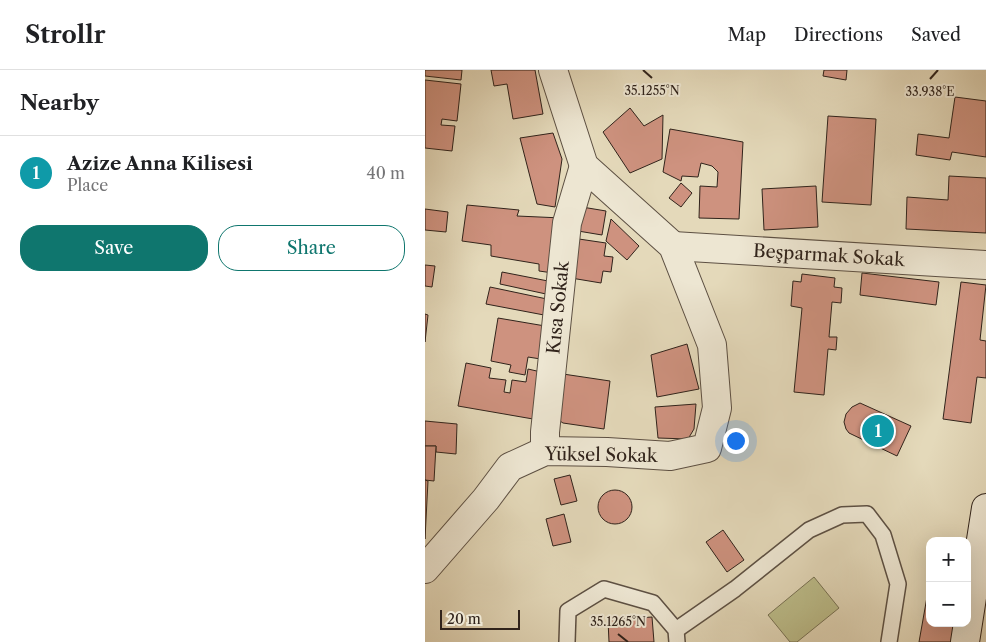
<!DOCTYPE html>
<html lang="en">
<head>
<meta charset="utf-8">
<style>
	body { margin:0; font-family:"Libre Caslon Text",serif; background:#f6f6f6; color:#202124 }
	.controls { position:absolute; right:15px; bottom:15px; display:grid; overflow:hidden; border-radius:10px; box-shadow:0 5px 20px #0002 }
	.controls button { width:45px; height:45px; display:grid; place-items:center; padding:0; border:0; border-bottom:1px solid #e0e0e0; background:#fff; color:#202124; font:25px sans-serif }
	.scale { position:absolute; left:15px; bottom:12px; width:80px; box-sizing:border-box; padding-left:5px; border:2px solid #30231b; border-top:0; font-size:14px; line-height:18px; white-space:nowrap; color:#30231b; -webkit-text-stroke:4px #ede6d2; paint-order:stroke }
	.you { position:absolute; left:310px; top:370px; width:18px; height:18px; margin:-12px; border:4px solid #fff; border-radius:50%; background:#1a73e8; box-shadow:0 0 0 8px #1a73e833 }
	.badge { display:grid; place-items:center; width:32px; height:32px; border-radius:50%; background:#0f766e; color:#fff; font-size:16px; font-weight:700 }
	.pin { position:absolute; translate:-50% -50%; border:2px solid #fff; box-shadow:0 1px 5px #0006 }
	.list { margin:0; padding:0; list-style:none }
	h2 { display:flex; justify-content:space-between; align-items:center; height:65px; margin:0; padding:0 20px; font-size:21px }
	h2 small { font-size:16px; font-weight:400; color:#757577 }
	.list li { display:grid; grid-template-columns:32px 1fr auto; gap:15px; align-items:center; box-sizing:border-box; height:75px; padding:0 20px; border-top:1px solid #e0e0e0 }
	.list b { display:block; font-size:19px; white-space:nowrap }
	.list p { margin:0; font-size:16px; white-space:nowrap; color:#757577 }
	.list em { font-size:16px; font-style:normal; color:#757577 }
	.actions { display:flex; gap:10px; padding:15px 20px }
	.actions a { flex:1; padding:11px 0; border:1px solid #0f766e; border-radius:20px; text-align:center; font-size:18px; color:#0f766e }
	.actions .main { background:#0f766e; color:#fff }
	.map { position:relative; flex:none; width:561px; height:572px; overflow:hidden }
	header { display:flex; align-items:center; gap:30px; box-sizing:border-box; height:70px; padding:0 25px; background:#fff; border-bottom:1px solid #e0e0e0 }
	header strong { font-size:24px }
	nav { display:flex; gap:28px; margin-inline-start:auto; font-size:18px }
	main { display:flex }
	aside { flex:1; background:#fff }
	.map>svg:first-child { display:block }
	.green { fill:#bcbd8a; stroke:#767052 }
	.building { fill:#ce927f; stroke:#30231b }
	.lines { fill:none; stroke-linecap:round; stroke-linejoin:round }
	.lane-casing { stroke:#5d5043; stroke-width:18 }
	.street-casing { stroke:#5d5043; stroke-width:30 }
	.secondary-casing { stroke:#30231b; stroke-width:30 }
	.lane { stroke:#ede6d2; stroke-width:15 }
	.street { stroke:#ede6d2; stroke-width:28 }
	.secondary { stroke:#ede6d2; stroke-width:28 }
	.ticks { fill:none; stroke:#30231b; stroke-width:2 }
	.labels { text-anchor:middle; stroke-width:4; stroke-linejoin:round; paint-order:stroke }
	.street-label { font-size:18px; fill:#30231b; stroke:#ede6d2 }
	.ticks-label { font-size:12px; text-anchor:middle; fill:#30231b; stroke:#ede6d2; stroke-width:4; stroke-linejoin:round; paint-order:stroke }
</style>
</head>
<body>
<header>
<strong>Strollr</strong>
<nav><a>Map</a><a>Directions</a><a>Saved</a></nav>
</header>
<main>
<aside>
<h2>Nearby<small></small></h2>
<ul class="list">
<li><span class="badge" style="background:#0f9aa8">1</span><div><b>Azize Anna Kilisesi</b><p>Place</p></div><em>40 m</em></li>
</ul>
<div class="actions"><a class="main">Save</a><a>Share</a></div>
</aside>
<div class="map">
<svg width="561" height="572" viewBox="0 0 561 572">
	<rect width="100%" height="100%" fill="#e4d9ba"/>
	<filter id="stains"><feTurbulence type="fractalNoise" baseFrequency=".004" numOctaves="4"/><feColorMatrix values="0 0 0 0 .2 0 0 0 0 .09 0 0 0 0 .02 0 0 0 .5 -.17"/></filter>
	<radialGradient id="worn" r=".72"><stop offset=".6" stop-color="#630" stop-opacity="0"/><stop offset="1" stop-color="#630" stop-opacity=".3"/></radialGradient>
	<polygon class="green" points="389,507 414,538 372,572 365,572 343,545"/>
	<g class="building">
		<polygon points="0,0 37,0 36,10 0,6"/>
		<polygon points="66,0 110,0 118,44 88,49 82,14 69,16"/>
		<polygon points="399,0 422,0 421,10 398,6"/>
		<polygon points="0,10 36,14 32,51 17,49 16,55 30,56 27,81 0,78"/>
		<polygon points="530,27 561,31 561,87 527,82 525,90 491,85 493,64 524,68"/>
		<polygon points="205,38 219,56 238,45 237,89 205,103 178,62"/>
		<polygon points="403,46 451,49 446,135 397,132"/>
		<polygon points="245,59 318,72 314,149 274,148 275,116 292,117 293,102 287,96 276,93 273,107 257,106 256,111 238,102"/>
		<polygon points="128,63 137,89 130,137 112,134 95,68"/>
		<polygon points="524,106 561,108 561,163 481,159 482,127 523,130"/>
		<polygon points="256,113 267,123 256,137 244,128"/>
		<polygon points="391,116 393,157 339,160 337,119"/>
		<polygon points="42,135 94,140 92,146 137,148 128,203 114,201 114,194 66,186 66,175 37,171"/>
		<polygon points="157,137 181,141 177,165 153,161"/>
		<polygon points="0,139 23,142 21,162 0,160"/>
		<polygon points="186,149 214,176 202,190 181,171"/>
		<polygon points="147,168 181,173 179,186 188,187 186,202 178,201 176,213 146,208"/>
		<polygon points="0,195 10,196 7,217 0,216"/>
		<polygon points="77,202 123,211 121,224 75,214"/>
		<polygon points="437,203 514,212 511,235 435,225"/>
		<polygon points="377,204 410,208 409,217 417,218 416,233 407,232 404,267 412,267 411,280 403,279 399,325 369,322 377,238 366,236 368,211 376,212"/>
		<polygon points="536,212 561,215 555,270 561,271 561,308 552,307 546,353 518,349"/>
		<polygon points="65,217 122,229 119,245 61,234"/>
		<polygon points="0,244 3,245 0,272"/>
		<polygon points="73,248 126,257 122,290 103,287 100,305 84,302 86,295 66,291"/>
		<polygon points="262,274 274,319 232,327 226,285"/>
		<polygon points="41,293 66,298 64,308 81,310 79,322 85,323 87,310 101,312 103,299 116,302 108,349 33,336"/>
		<polygon points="138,304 185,311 179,359 138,353 132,349"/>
		<polygon points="435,333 486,356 472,386 424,363 421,359 419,352 421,344 427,337"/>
		<polygon points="271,334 269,359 263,369 233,368 230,337"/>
		<polygon points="0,351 32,354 31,384 11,382 11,376 0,376"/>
		<polygon points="0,376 11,376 9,411 0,410"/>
		<polygon points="145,405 152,431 136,435 129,409"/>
		<polygon points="0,410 3,411 0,469"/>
		<circle cx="190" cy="437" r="17"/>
		<polygon points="139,444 146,472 128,476 121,449"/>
		<polygon points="298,460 319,490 302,502 281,472"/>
		<polygon points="502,527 505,528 505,553 531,553 527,572 494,572"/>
		<polygon points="227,547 229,572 184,572 183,550"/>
	</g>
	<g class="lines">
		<defs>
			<g id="lane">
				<polyline points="251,560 310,519 384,460 417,445 442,444 458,465 473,514 464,572"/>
				<polyline points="142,572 143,541 179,519 228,533 251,560 252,572"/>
			</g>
			<g id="street">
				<path id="s1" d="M 248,176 L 561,195"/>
				<path id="s2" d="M 120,381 L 120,362 L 142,153 L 159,96"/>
				<polyline points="0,499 61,429 85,397 120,381 182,382 245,386 282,378 292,338 287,275 248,176 159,96 128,0"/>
			</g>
			<polyline id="secondary" points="540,572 561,438"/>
		</defs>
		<use href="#lane" class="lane-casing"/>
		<use href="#street" class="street-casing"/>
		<use href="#secondary" class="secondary-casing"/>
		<use href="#lane" class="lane"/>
		<use href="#street" class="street"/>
		<use href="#secondary" class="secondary"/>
	</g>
	<path class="ticks" d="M 218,0 L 227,8M 505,9 L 513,0M 193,564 L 203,572"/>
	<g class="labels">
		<g class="street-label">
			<text dy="6" stroke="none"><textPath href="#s1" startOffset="156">Beşparmak Sokak</textPath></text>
			<text dy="6" stroke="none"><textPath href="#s2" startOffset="144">Kısa Sokak</textPath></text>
			<text transform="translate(176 385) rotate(1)" y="6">Yüksel Sokak</text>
		</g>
	</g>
	<g class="ticks-label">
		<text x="227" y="25">35.1255°N</text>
		<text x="505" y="26">33.938°E</text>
		<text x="193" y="556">35.1265°N</text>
	</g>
	<rect width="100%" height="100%" filter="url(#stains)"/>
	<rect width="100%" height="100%" fill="url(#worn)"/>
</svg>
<div class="controls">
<button>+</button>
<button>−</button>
</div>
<div class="scale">20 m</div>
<div class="you"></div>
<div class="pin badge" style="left:453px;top:361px;background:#0f9aa8">1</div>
</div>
</main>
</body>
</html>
